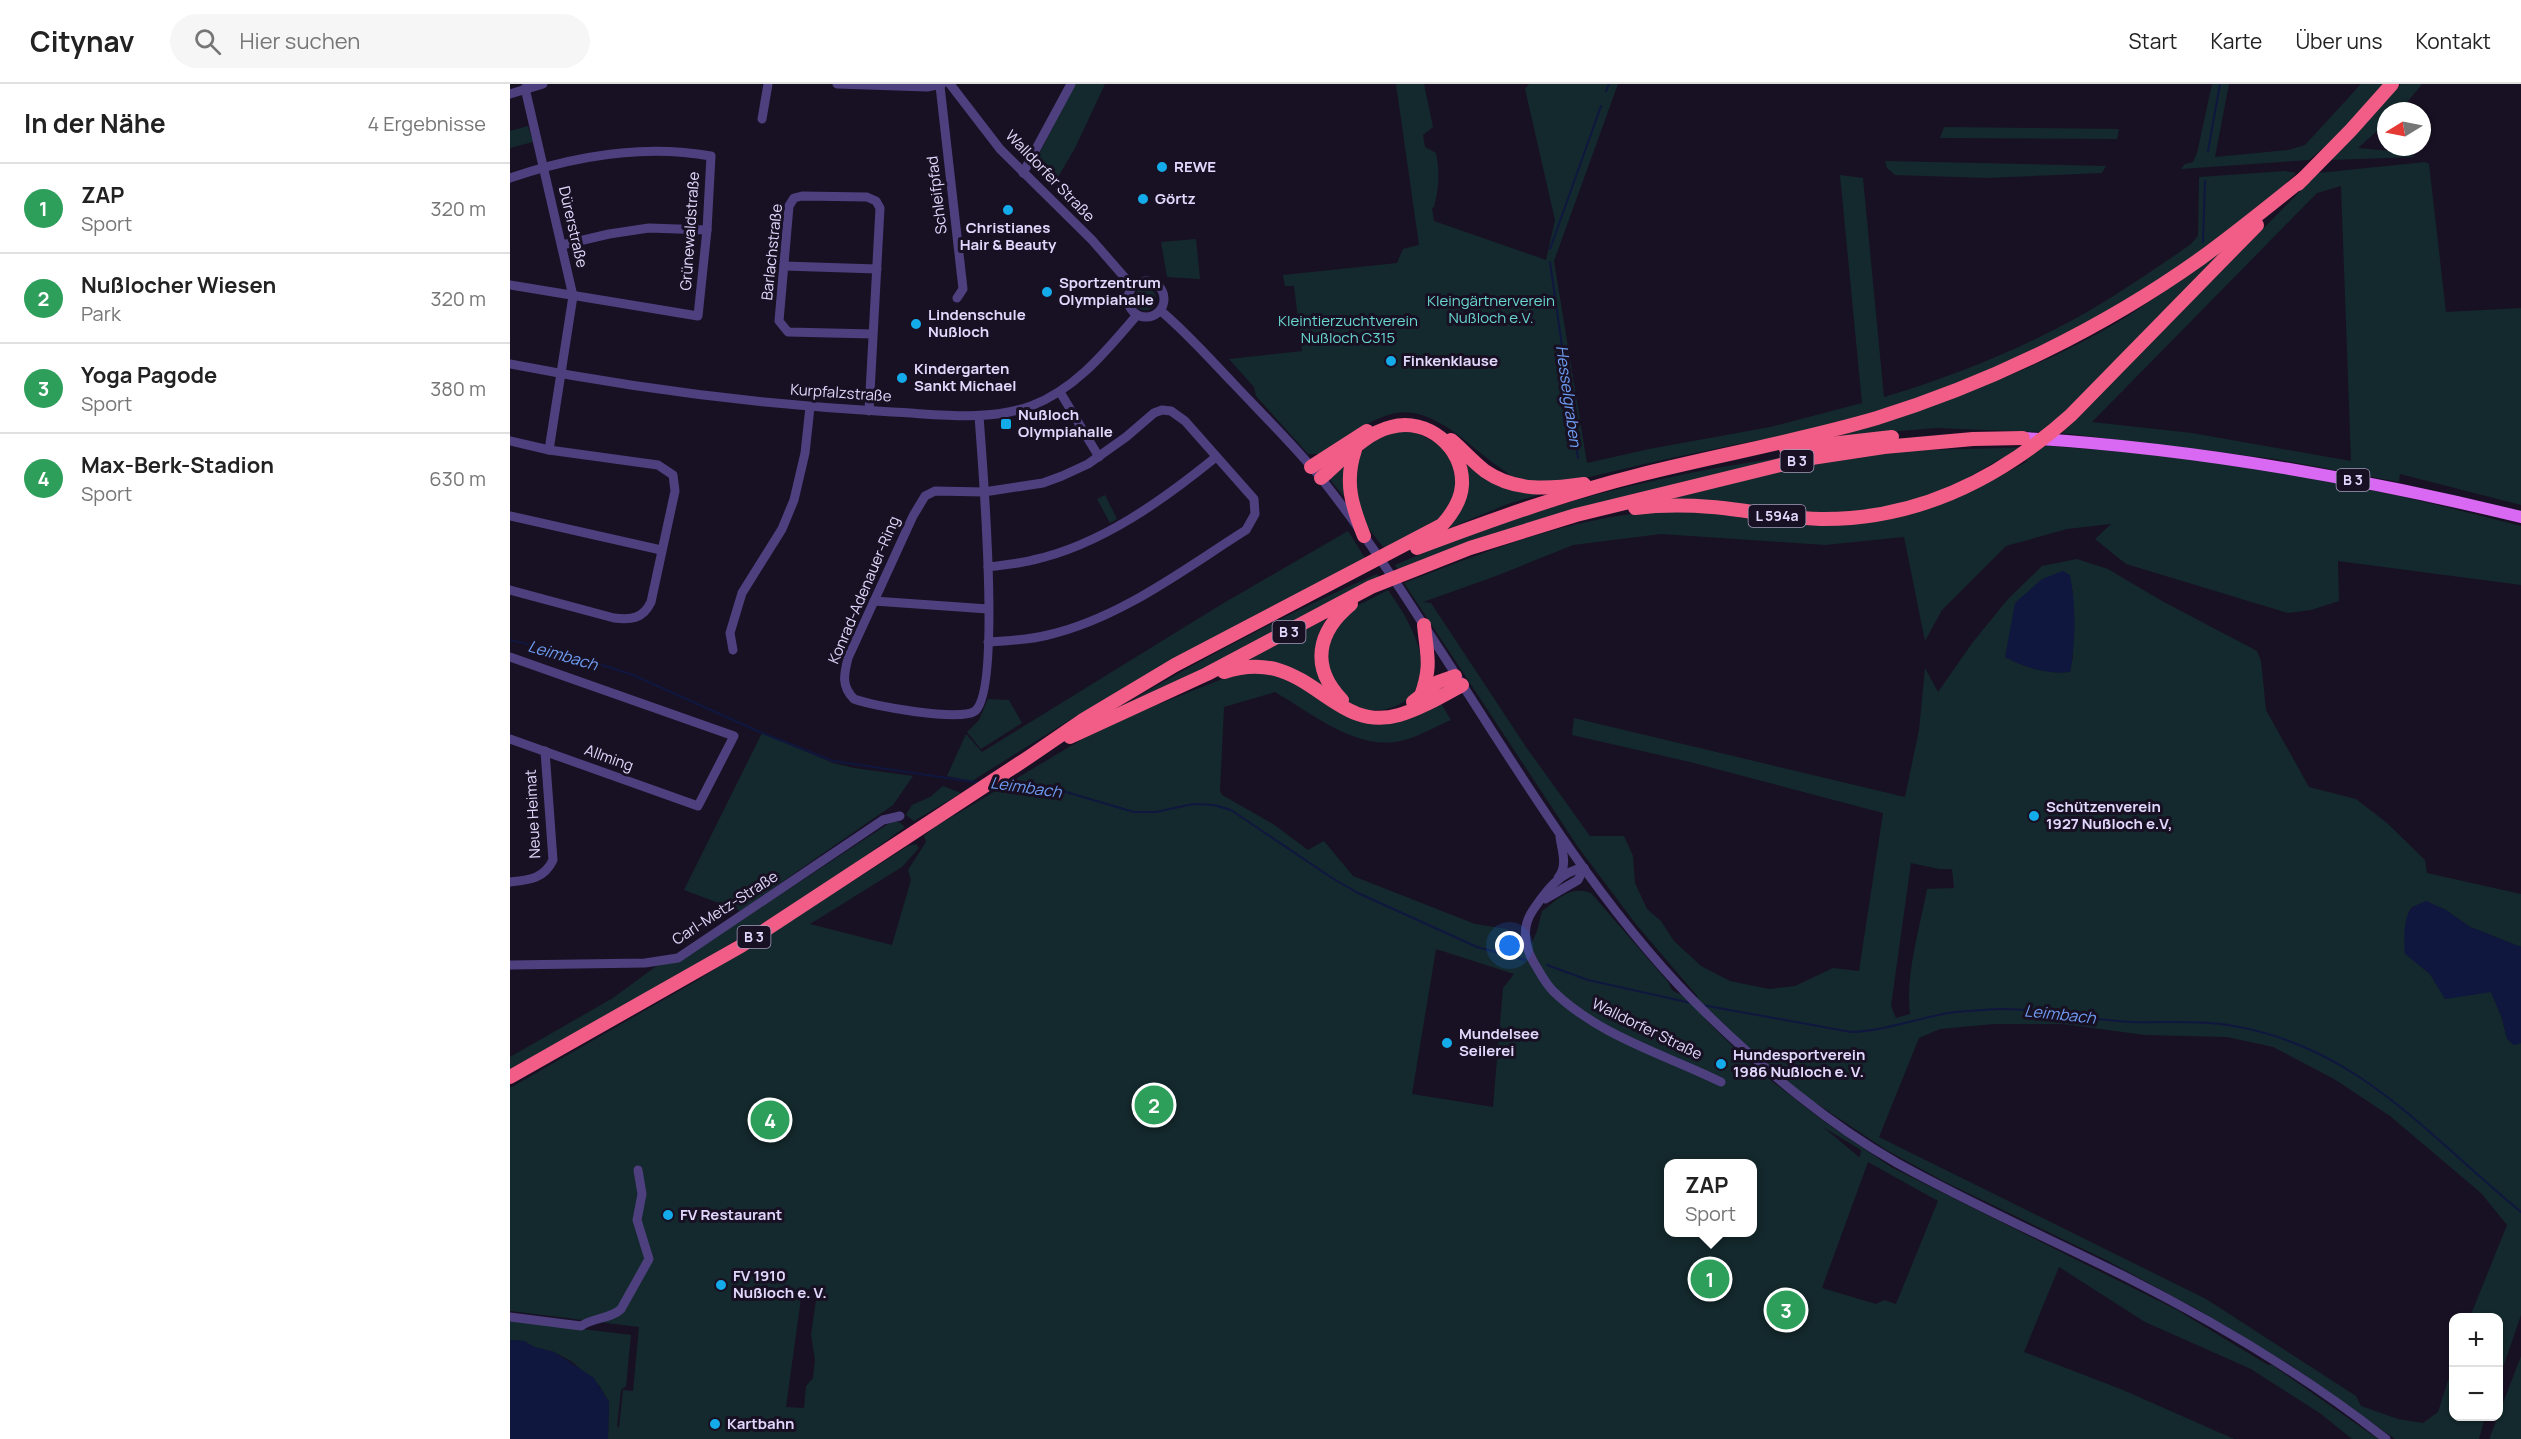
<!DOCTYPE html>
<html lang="de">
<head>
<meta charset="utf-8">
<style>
	body { margin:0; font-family:Manrope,sans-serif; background:#f6f6f6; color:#222 }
	.controls { position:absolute; right:18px; bottom:18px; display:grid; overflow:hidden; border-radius:12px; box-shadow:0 2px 4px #0004 }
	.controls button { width:54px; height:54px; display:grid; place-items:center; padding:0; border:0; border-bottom:2px solid #e0e0e0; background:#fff; color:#222; font:30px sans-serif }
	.compass { position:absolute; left:1867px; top:18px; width:54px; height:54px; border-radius:50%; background:#fff; box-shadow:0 2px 4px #0004; rotate:260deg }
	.you { position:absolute; left:1000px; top:862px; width:21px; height:21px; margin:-15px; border:4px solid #fff; border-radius:50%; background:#1a73e8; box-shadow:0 0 0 9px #1a73e833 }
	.badge { display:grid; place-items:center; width:39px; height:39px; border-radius:50%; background:#1c607c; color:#fff; font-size:20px; font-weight:700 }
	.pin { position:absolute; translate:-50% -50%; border:3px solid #fff; box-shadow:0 2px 6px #0006 }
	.popup { position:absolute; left:1154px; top:1075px; width:93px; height:78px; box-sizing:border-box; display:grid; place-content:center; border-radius:12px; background:#fff; filter:drop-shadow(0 2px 4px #0005); font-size:20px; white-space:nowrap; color:#767676 }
	.popup b { font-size:22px; color:#222 }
	.popup::after { content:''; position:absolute; left:50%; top:100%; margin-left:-12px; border:12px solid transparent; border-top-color:#fff }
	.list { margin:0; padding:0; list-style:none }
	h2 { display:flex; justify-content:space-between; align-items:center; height:78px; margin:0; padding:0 24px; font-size:26px }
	h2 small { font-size:20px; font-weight:400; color:#767676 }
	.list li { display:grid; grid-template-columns:39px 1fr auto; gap:18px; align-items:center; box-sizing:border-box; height:90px; padding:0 24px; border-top:2px solid #e0e0e0 }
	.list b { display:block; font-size:22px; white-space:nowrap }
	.list p { margin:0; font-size:20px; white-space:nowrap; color:#767676 }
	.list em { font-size:20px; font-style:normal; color:#767676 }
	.icon { flex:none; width:33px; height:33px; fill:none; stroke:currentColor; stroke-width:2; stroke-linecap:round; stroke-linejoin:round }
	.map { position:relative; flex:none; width:2011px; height:1355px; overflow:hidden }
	header { display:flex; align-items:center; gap:36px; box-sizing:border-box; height:84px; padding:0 30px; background:#fff; border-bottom:2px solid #e0e0e0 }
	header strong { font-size:28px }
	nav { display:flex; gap:33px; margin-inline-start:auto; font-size:21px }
	.search { width:420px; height:54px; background:#f6f6f6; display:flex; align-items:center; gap:15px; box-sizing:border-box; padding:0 21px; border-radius:33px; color:#767676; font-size:22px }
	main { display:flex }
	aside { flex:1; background:#fff }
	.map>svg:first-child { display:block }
	.green { fill:#14292d; fill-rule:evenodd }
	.water { fill:#0f173f }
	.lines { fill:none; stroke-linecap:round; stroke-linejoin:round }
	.stream { stroke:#0f173f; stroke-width:2 }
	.minor { stroke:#4e407f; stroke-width:9 }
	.major { stroke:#d968f2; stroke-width:12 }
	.highway { stroke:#f15d87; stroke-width:14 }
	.poi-dot { fill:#14abea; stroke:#181124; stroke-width:2 }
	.labels { text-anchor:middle; stroke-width:6; stroke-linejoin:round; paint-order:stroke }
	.shield { fill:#181124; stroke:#a59cbb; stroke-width:1.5 }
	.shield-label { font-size:14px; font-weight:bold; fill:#e2d7fc }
	.poi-label { font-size:15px; font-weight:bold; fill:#e2d7fc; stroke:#181124; text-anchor:start }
	.street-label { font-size:15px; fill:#e2d7fc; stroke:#181124 }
	.park-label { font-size:15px; fill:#69d6d0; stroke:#181124 }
	.water-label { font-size:16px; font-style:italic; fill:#6e9cf2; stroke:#181124 }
</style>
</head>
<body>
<header>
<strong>Citynav</strong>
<div class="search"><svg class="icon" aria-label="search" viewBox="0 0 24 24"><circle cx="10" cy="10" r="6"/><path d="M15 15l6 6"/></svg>Hier suchen</div>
<nav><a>Start</a><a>Karte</a><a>Über uns</a><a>Kontakt</a></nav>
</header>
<main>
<aside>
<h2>In der Nähe<small>4 Ergebnisse</small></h2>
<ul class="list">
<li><span class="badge" style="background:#2e9e5b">1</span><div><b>ZAP</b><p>Sport</p></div><em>320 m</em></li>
<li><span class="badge" style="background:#2e9e5b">2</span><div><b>Nußlocher Wiesen</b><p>Park</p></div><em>320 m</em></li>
<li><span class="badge" style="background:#2e9e5b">3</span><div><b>Yoga Pagode</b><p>Sport</p></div><em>380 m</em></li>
<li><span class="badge" style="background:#2e9e5b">4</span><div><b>Max-Berk-Stadion</b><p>Sport</p></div><em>630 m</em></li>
</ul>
</aside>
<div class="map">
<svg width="2011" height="1355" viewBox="0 0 2011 1355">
	<rect width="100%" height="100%" fill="#181124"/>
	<g class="green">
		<polygon points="565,0 595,0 565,64 541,105 523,82"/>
		<path d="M 886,0 L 914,0 L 923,43 L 913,51 L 915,63 L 926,69 C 930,89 929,103 924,123 L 922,124 L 924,137 L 1036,176 L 1045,136 L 1015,5 L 1019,0 L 1108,0 L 1044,177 L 1077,379 L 1139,365 L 1260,343 L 1352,319 L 1330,91 L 1353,94 L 1374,313 C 1444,292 1514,264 1577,228 C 1613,207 1647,184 1681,160 L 1688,152 L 1689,93 L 1775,87 L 1786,89 C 1668,209 1481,297 1320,341 C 1284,351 1246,356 1209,364 C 1160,374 1112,385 1063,397 C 1044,398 1027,400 1008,395 C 1001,393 995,387 989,383 C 960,363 924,322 886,329 C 858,335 833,355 809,370 L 798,370 L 746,312 L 744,303 L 719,275 L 792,267 L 784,202 L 775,202 L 773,191 L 887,179 L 893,165 L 909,161 Z"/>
		<polygon points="1702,0 1719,0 1705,73 1778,66 1795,61 1851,0 1876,0 1825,54 1799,76 1671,85 1675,80 1683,78 1687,69"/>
		<polygon points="1891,0 1912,0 1890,27 1876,27 1876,39 1848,64 1894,68 1905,73 1820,76"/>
		<polygon points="18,42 23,58 0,64 0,47"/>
		<polygon points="1434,43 1609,45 1607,55 1430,54"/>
		<polygon points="1375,77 1596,82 1592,89 1477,94 1385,91 1377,84"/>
		<path d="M 1915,78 L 1919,80 L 1936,228 L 2011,224 L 2011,421 L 1890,390 L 1889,398 L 1765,375 L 1552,349 L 1808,89 ZM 1831,102 L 1841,377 L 1682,349 L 1582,338 L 1807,109 Z"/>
		<path d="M 1732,151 L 1534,348 L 1426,344 L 1329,352 C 1424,320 1521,290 1608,238 C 1651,212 1692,180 1732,151 Z"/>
		<polygon points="686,155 690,195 657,193 651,158"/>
		<circle cx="635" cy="215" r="11"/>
		<path d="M 902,346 L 930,361 L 946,384 L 946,413 L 930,437 L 875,465 C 865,453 855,441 849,426 C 838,400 844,360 874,350 C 882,347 893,347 902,346 Z"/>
		<path d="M 1539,362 C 1614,368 1691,374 1766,387 C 1848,401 1930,421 2011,442 L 2011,501 L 1828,477 L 1829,517 L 1801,526 L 1778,529 L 1616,480 L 1585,455 L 1601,440 L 1557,445 L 1496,462 L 1432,526 L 1415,557 L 1394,453 L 1315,461 L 1151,450 L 1063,461 L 986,492 L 913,518 L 921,519 L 1016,663 L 1080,752 L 1114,752 L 1123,772 L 1125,799 L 1137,825 L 1151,837 L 1164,857 L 1191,882 L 1220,897 L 1259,905 L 1285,902 L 1323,884 L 1349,887 L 1373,729 L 1180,678 L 1062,651 L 1064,634 L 1395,713 L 1409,646 L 1415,584 L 1428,608 L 1463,558 L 1498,515 L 1532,482 L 1567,475 L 1598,485 L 1652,517 L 1747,567 L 1751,577 L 1756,626 L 1799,703 L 1846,715 L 1877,739 L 1915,776 L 1917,789 L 2011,810 L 2011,863 L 1960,843 L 1936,826 L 1916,818 L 1902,823 L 1899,828 L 1895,869 L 1920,890 L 1935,914 L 1981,908 L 1992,934 L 1997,955 L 2004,961 L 2011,959 L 2011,1231 L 1989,1295 L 1988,1234 L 1960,1233 L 1997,1141 L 1971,1109 L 1880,1032 L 1824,995 L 1763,963 L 1717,953 L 1635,951 L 1553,940 L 1484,940 L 1430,945 L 1409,954 L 1369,1053 L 1696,1215 L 1846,1312 L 1851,1322 L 1888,1335 L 1913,1339 L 1928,1328 L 1943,1281 L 1944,1332 L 1975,1333 L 1969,1355 L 1885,1355 L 1779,1280 L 1685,1224 L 1594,1175 L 1435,1098 L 1378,1067 L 1298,1014 L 1241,967 L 1211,937 L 1194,934 L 1245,984 L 1312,1036 L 1381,1083 L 1667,1226 L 1758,1281 L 1762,1281 L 1868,1355 L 1842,1355 L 1811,1330 L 1741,1285 L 1635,1238 L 1549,1183 L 1514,1268 L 1613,1306 L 1724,1355 L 98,1355 L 99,1318 L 89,1301 L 61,1277 L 44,1268 L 24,1263 L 14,1257 L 0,1256 L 0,1236 L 121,1251 L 116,1302 L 111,1306 L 107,1342 L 109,1344 L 113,1306 L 123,1307 L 129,1243 L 0,1227 L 0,1004 L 188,896 L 398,762 L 406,760 L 409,764 L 392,783 L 300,840 L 382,861 L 401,796 L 398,786 L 416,758 L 414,752 L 425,743 L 596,641 L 725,590 L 766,588 L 853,635 L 930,618 L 941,636 C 927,642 913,650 898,655 C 851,671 803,630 765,608 L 714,623 L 710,707 L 712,711 L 763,740 L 798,766 L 814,757 L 843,792 L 965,840 L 997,845 L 1009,856 L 1020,863 L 1027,847 L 1032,827 C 1048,815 1060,801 1081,809 L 1159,899 C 1161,912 1178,911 1188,913 L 1125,839 L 1068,763 L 894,499 C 978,467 1060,433 1151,427 C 1198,424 1243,438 1290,441 C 1375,445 1446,417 1518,377 L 1490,375 L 1442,403 L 1387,422 L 1316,430 L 1138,418 C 1203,402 1268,382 1334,373 C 1402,364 1470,366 1539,362 ZM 1563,506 L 1563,572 L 1560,588 C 1537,590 1515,584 1495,573 ZM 1401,779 L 1429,785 L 1442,785 L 1444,804 L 1417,805 C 1410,843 1395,892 1400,930 L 1386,934 L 1381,922 ZM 926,865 L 1004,890 L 993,904 L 983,1023 L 902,1010 ZM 1313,1043 L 1351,1066 L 1350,1073 L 1349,1073 ZM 1358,1078 L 1428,1117 L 1386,1220 L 1374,1216 L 1366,1220 L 1312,1204 ZM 1158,1080 L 1242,1080 L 1242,1148 L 1158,1148 ZM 308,1202 L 301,1251 L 305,1276 L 303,1294 L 296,1302 L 294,1324 L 276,1323 L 292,1207 Z"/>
		<path d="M 1290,371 L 890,488 L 885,481 C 1018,423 1146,390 1290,371 Z"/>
		<polygon points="949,372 1031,410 995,421 935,446 946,431"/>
		<polygon points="837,375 836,415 817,392"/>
		<polygon points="595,411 607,435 600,439 587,415"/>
		<polygon points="838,447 855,474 566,632 462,697 437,692 456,650 472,668 712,520"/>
		<path d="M 867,490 L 872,497 L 693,589 L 584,634 L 596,625 L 608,624 C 692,575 777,529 867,490 Z"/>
		<path d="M 878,506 C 894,529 915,561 911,591 C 906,626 857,637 834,615 C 826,607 820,593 814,584 L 820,546 L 845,523 Z"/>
		<path d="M 816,535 C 802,559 802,580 814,605 C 785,582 768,581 732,579 Z"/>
		<polygon points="478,615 499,616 512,639 471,665 457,648 469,636"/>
		<polygon points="252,649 323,679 344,684 403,692 383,721 230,827 174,806"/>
		<polygon points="433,702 451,709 404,737 396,731 402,721 420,713"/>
		<polygon points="381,738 389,738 395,743 328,792 174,889 0,985 0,973 103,914 145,883 191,863"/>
		<polygon points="2011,1272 2011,1355 1980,1355 1980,1353"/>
	</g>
	<g class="water">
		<path d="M 1553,487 L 1560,491 C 1566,522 1566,557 1560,588 C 1537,590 1515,584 1495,573 L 1505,519 L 1532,495 Z"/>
		<path d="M 1916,817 L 1936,826 L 1960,843 L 2011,863 L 2011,959 L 2004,961 L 1997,955 L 1992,934 L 1981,908 L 1935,915 L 1920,890 L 1895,870 C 1894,859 1893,832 1902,824 C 1905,821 1912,819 1916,817 Z"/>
		<polygon points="0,1256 14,1257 24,1263 44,1268 84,1294 99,1318 98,1355 0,1355"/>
	</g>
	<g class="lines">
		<g class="stream">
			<polyline points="1096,7 1099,0"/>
			<polyline points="1698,67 1710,0"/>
			<polyline points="1693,158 1695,97"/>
			<polyline points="1040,165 1091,22"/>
			<polyline points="1040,178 1068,374"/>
			<polyline points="0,556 58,570 123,591 252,649 323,677 471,699"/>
			<polyline points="488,701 539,703 624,728 646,728 683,720 704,721 721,726 822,794 848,809 967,863 1015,876"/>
			<polyline points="1037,881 1078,896 1181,919"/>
			<path d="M 1192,921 L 1341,948 C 1374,947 1405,935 1438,929 C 1454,927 1472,926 1488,925 C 1535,924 1578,937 1623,938 C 1655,939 1686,936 1718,941 C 1847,961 1917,1051 2011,1128"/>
		</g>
		<g class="minor">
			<polyline points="327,0 417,3 432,0"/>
			<polyline points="440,0 490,65 582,156 623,203"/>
			<polyline points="430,2 453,205 447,214"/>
			<polyline points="15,4 63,212 39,366"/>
			<polyline points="0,10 33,0"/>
			<polyline points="252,35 258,0"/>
			<polyline points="513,89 561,0"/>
			<path d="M 0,94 C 64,72 134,60 201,72 L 197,146 L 188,232 L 0,201"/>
			<polyline points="52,161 99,150 139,144 197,146"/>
			<polyline points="274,182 367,185"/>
			<circle cx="636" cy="215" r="18"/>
			<path d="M 651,227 C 677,249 700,275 723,299 C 752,330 783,360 810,393 C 847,439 881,490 913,540 C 1001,673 1083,820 1199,932 C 1256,987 1317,1039 1387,1079 C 1461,1120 1540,1155 1616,1193 C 1707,1239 1796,1292 1876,1355"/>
			<path d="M 0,280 C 126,305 253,321 382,328 C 428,330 477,338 521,322 C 566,305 596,267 627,231"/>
			<polyline points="550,308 589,373"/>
			<polyline points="359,327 370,124 366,117 357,113 292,112 284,114 279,122 269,237 278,248 363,250"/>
			<path d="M 469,332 C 472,375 492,605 465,627 C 451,638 362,622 344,615 C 331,602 334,590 338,574 L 403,432 L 415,412 L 425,407 L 474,408 L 533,399 L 552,392 L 578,380 L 616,353 L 644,329 L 652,326 L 661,327 L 675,337 L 744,415 L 745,430 L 736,446 C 674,485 611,534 538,551 C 518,556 499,557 478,558"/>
			<path d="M 0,357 L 39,366 L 148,381 L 163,391 L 165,407 L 141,518 C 133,535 121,536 104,534 L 0,506"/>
			<polyline points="0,432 151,466"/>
			<path d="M 478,483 C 493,481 508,480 523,476 C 591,461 653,416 706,373"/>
			<polyline points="364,517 478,525"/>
			<polyline points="223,566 220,549 232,509 272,445 284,416 295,369 300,323"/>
			<polyline points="0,573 224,652 188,722 0,655"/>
			<path d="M 1074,784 C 1050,787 1036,807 1023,826 C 1012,842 1014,860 1023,877 C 1029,887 1035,899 1043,907 C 1089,952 1154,970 1211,998"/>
			<path d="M 1048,794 C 1058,782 1052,767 1050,753"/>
			<path d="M 0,798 C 19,796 34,795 43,776 L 35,667"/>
			<polyline points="1035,815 1068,796 1074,784"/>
			<polyline points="0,881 135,879 168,874 373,736 390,732"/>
			<path d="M 0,1233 L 71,1242 C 84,1233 101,1235 111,1225 L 139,1175 L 127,1136 L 132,1110 L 128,1086"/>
		</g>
		<path class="major" d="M 1513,354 C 1682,364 1847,393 2011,433"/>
		<g class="highway">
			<polyline points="1788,100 1841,46 1882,0"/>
			<path d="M 941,356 C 953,366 963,378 975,387 C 1005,408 1040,405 1074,400"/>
			<polyline points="1276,365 1382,353"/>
			<path d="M 845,366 C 834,398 842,422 854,452"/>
			<polyline points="801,383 857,347"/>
			<path d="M 1125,424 C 1150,421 1176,421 1202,423 C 1238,426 1274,434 1311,435 C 1408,436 1491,394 1561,331 L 1747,141"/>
			<path d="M 907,464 C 979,437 1053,410 1129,391 C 1208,371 1289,357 1367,334 C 1480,299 1593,244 1690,175 C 1726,149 1760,121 1794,94"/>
			<path d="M 714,588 C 799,560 820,651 889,631 C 910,625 932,612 952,601"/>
			<path d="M 911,612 C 922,581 917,572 914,541"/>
			<path d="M 832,616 C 800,583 807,548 841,520"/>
			<polyline points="903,618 928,598 945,592"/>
			<polyline points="560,653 697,590 861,503 960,464 1066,431 1295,375 1374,363 1463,355 1513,354"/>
			<path d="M 0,993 L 231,862 L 519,673 L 573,636 L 665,581 L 932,441 C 942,430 951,417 952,401 C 954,363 917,333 881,343 C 854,349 831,377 811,394"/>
		</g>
	</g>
	<g class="poi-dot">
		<circle cx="652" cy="83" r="6"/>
		<circle cx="633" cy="115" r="6"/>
		<circle cx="498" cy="126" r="6"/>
		<circle cx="537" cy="208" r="6"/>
		<circle cx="406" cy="240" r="6"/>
		<circle cx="881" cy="277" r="6"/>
		<circle cx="392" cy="294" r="6"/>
		<rect x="490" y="334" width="12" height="12" rx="3"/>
		<circle cx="1524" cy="732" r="6"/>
		<circle cx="937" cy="959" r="6"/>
		<circle cx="1211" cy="980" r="6"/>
		<circle cx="158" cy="1131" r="6"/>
		<circle cx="211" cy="1201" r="6"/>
		<circle cx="205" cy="1340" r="6"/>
	</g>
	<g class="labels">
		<g class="shield">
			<rect x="1270.5" y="366" width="33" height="22" rx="4.5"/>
			<rect x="1826.5" y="385" width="33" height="22" rx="4.5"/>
			<rect x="1238.5" y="421" width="57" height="22" rx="4.5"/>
			<rect x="762.5" y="537" width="33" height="22" rx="4.5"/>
			<rect x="227.5" y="842" width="33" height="22" rx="4.5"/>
		</g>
		<g class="shield-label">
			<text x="1287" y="382">B 3</text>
			<text x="1843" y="401">B 3</text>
			<text x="1267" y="437">L 594a</text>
			<text x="779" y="553">B 3</text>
			<text x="244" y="858">B 3</text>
		</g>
		<g class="poi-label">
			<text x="664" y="88">REWE</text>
			<text x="645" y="120">Görtz</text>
			<text x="498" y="149" text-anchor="middle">Christianes<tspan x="498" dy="17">Hair &amp; Beauty</tspan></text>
			<text x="549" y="204">Sportzentrum<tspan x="549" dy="17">Olympiahalle</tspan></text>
			<text x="418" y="236">Lindenschule<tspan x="418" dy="17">Nußloch</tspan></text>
			<text x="893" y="282">Finkenklause</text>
			<text x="404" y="290">Kindergarten<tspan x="404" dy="17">Sankt Michael</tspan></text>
			<text x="508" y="336">Nußloch<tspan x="508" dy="17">Olympiahalle</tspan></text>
			<text x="1536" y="728">Schützenverein<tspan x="1536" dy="17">1927 Nußloch e.V,</tspan></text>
			<text x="949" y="955">Mundelsee<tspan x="949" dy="17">Seilerei</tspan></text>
			<text x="1223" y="976">Hundesportverein<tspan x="1223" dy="17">1986 Nußloch e. V.</tspan></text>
			<text x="170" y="1136">FV Restaurant</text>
			<text x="223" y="1197">FV 1910<tspan x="223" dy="17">Nußloch e. V.</tspan></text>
			<text x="217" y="1345">Kartbahn</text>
		</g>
		<g class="street-label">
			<text transform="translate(540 92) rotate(46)" y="5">Walldorfer Straße</text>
			<text transform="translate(427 111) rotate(-97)" y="5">Schleifpfad</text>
			<text transform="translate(63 143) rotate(77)" y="5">Dürerstraße</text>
			<text transform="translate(180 147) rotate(-86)" y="5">Grünewaldstraße</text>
			<text transform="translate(262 168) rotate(-84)" y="5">Barlachstraße</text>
			<text transform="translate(331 309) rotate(4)" y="5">Kurpfalzstraße</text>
			<text transform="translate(354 506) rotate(-67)" y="5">Konrad-Adenauer-Ring</text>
			<text transform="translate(99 674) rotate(20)" y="5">Allming</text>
			<text transform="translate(23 730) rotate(-93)" y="5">Neue Heimat</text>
			<text transform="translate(215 824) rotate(-33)" y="5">Carl-Metz-Straße</text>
			<text transform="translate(1137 945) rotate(26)" y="5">Walldorfer Straße</text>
		</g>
		<g class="park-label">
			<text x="981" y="222">Kleingärtnerverein<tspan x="981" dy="17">Nußloch e.V.</tspan></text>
			<text x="838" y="242">Kleintierzuchtverein<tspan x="838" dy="17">Nußloch C315</tspan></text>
		</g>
		<g class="water-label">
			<text transform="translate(1059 312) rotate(82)" y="6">Hesselgraben</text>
			<text transform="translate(53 571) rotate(16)" y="6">Leimbach</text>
			<text transform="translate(516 703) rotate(8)" y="6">Leimbach</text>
			<text transform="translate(1550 930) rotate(6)" y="6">Leimbach</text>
		</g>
	</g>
</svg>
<div class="controls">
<button>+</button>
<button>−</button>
</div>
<svg class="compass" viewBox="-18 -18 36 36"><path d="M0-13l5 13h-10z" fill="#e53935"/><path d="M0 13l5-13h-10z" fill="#767676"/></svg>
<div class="you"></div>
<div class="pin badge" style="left:1200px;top:1195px;background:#2e9e5b">1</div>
<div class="popup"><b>ZAP</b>Sport</div>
<div class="pin badge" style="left:644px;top:1021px;background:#2e9e5b">2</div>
<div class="pin badge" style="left:1276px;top:1226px;background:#2e9e5b">3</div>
<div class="pin badge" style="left:260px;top:1036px;background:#2e9e5b">4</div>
</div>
</main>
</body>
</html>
